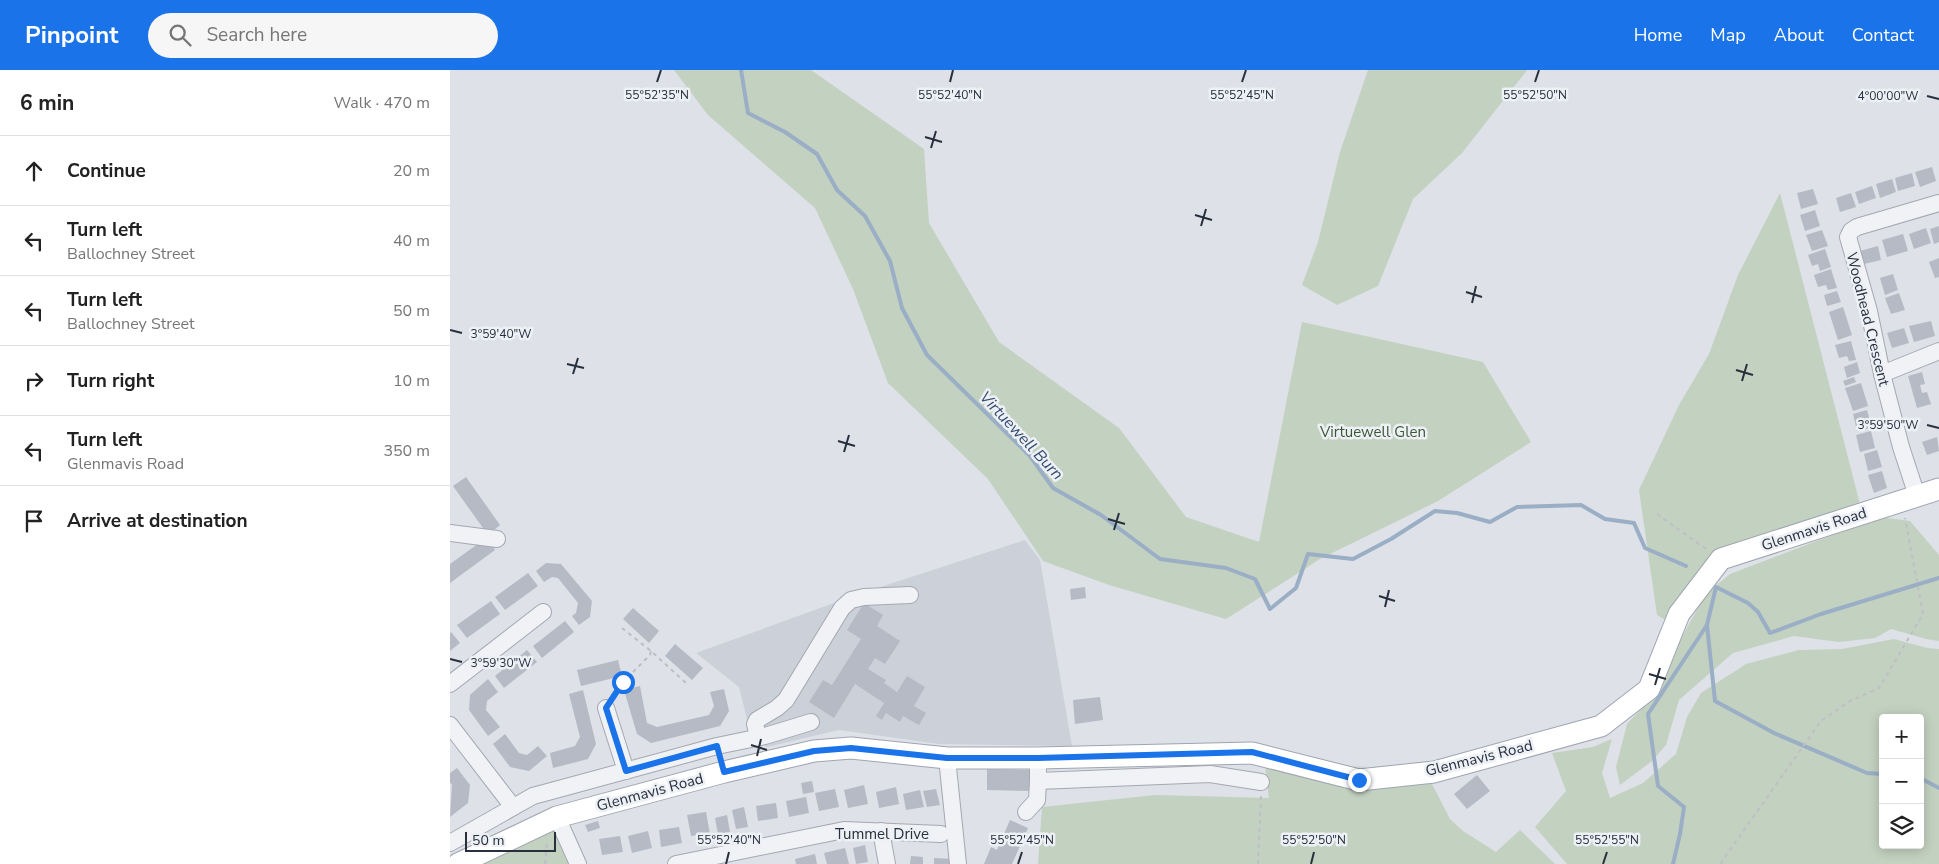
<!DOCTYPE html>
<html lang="en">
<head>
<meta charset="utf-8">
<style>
	body { margin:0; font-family:"Nunito Sans",sans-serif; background:#f6f6f6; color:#222 }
	.controls { position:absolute; right:15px; bottom:15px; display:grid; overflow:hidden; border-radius:5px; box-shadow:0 2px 12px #0003 }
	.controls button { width:45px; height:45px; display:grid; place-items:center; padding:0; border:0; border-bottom:1px solid #e0e0e0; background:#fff; color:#222; font:25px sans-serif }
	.scale { position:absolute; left:15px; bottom:12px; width:91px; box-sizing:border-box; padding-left:5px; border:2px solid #282f3d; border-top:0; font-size:14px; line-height:18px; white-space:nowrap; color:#282f3d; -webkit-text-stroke:4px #edf0f5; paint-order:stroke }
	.stop { position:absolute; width:15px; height:15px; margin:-11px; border:4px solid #1a73e8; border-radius:50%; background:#fff }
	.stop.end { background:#1a73e8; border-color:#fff; box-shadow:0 1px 5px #0008 }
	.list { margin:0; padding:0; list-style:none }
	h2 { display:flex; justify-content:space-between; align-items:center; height:65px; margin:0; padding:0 20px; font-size:21px }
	h2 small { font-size:16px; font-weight:400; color:#767676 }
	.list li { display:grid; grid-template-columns:32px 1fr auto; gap:15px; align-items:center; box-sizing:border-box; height:70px; padding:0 20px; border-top:1px solid #e0e0e0 }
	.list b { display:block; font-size:19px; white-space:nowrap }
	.list p { margin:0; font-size:16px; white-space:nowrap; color:#767676 }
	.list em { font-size:16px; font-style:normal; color:#767676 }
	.icon { flex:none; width:28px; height:28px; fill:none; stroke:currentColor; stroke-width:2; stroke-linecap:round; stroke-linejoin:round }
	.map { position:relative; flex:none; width:1489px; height:794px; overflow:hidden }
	header { display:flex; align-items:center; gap:30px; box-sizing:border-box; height:70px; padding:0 25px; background:#1a73e8; color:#fff }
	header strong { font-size:24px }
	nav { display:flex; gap:28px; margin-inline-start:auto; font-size:18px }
	.search { width:350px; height:45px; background:#f6f6f6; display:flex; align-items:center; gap:12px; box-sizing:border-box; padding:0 18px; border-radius:28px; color:#767676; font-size:19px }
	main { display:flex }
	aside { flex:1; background:#fff }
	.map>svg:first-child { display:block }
	.built { fill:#ccd0d9 }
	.green { fill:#c3d1c0; fill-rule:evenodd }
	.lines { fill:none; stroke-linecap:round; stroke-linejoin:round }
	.stream { stroke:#9aaec6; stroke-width:4 }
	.building { fill:#b6bac4 }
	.minor-casing { stroke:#a4a8b1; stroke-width:18 }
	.major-casing { stroke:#9ea5b2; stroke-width:23 }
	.path { stroke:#bdbfc6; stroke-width:2; stroke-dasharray:4 4; stroke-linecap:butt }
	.minor { stroke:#f1f2f6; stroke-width:16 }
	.major { stroke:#fff; stroke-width:21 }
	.route { stroke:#1a73e8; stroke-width:6 }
	.ticks { fill:none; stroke:#282f3d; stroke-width:2 }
	.labels { text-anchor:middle; stroke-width:5; stroke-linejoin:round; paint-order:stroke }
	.street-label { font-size:15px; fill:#282f3d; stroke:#edf0f5 }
	.park-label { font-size:15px; fill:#3b5836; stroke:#edf0f5 }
	.water-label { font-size:16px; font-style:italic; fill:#344c6f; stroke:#edf0f5 }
	.ticks-label { font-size:12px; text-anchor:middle; fill:#282f3d; stroke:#edf0f5; stroke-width:5; stroke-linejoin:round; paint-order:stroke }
</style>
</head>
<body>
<header>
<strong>Pinpoint</strong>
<div class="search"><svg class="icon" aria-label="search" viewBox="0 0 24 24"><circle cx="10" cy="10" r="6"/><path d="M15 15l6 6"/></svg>Search here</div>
<nav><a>Home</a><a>Map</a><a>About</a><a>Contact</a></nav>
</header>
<main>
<aside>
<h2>6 min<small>Walk · 470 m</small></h2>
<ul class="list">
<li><svg class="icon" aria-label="ahead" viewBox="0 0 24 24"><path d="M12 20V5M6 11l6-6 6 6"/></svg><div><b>Continue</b></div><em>20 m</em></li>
<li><svg class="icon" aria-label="left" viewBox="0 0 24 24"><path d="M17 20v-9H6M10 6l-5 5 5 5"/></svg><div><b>Turn left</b><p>Ballochney Street</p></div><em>40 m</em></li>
<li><svg class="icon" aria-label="left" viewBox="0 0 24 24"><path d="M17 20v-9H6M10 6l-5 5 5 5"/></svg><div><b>Turn left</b><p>Ballochney Street</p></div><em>50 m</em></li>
<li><svg class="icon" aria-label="right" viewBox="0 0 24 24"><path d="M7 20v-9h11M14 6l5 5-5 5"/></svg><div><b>Turn right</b></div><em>10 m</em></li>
<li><svg class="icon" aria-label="left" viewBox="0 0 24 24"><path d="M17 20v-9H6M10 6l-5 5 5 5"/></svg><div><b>Turn left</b><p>Glenmavis Road</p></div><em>350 m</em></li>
<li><svg class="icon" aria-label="arrive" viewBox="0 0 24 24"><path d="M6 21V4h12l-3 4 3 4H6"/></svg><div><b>Arrive at destination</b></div></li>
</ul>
</aside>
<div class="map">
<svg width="1489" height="794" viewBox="0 0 1489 794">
	<rect width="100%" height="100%" fill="#dee1e7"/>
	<polygon class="built" points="575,470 590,490 622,676 489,674 389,660 317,677 300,661 289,617 246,583 409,524"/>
	<g class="green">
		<polygon points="224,0 361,0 474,79 479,153 549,272 669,358 736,447 809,472 852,252 1033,292 1081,372 988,431 870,489 776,549 659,515 593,491 538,409 438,313 403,219 365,138 258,45"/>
		<polygon points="918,0 1077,0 1012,83 963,129 928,216 887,235 852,215 868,172 890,82"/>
		<polygon points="1330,123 1411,438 1276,481 1219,552 1207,545 1189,420 1229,335 1259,284 1288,205"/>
		<polygon points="1430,447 1460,451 1489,485 1489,571 1476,569 1441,559 1425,568 1389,572 1344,566 1283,583 1229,630 1216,675 1202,691 1170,715 1166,697 1177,654 1197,633 1215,607 1230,570 1256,524 1280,504"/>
		<path d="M 1444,569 L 1477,578 L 1489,579 L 1489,794 L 1117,794 L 1085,757 L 1116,721 L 1102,683 L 1143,677 L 1162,669 L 1152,703 L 1160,728 L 1193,713 L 1226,684 L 1237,647 L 1251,623 L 1296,594 L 1349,580 L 1392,579 ZM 1433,648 L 1470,648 L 1470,775 L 1433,775 Z"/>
		<polygon points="815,695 980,710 1000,749 1013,761 1046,782 1070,760 1105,794 588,794 592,737 705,725 819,728"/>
		<polygon points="107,754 123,794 28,794"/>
	</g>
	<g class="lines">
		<g class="stream">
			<polyline points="291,0 298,43 335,62 367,84 387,120 415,146 440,191 452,238 477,285 580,386 603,418 651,445 710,489 776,498 805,509 820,539 846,518 858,484 903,489 941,469 985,441 1007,443 1040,452 1067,437 1131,435 1155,449 1184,453 1195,478 1236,496"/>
			<polyline points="1257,555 1265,631 1324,663 1417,703 1433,704"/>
			<polyline points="1470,708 1489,718"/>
			<polyline points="1223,794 1230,764 1234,737 1208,716 1198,644 1257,555 1266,517 1298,533 1308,542 1320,563 1371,544 1489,508"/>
		</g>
	</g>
	<g class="building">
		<polygon points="1482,97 1486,111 1470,117 1465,102"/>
		<polygon points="1462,103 1465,116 1448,121 1445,108"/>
		<polygon points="1442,109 1446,122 1430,128 1426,114"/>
		<polygon points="1422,116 1426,128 1409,134 1405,122"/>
		<polygon points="1363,119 1368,134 1351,139 1347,123"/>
		<polygon points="1401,123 1406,137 1390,142 1386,128"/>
		<polygon points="1365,140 1370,156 1355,161 1350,145"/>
		<polygon points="1489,156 1489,172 1484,174 1480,159"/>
		<polygon points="1476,158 1481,173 1464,179 1459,164"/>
		<polygon points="1372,160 1378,176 1362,181 1356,165"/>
		<polygon points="1453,164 1458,181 1437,187 1432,170"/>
		<polygon points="1428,176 1431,190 1414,194 1410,181"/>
		<polygon points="1375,179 1381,197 1370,201 1368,194 1362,196 1358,185"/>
		<polygon points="1489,188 1489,207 1485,208 1479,192"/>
		<polygon points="1381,199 1387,218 1378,220 1376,215 1368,217 1364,205"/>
		<polygon points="1443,204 1448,220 1435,225 1430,208"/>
		<polygon points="1387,221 1391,232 1377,236 1374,225"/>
		<polygon points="1449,223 1455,240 1441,244 1435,228"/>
		<polygon points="1393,237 1402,265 1388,270 1379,242"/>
		<polygon points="1481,251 1485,266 1464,272 1459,256"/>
		<polygon points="1454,258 1459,273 1442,278 1437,263"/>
		<polygon points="1401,271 1406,290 1399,291 1397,286 1389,288 1385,275"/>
		<polygon points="1407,292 1410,303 1397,308 1394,297"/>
		<polygon points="1472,302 1475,314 1470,315 1472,323 1477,322 1481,334 1467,338 1458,306"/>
		<polygon points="1404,307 1406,312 1395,316 1393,311"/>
		<polygon points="1411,313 1418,336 1403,341 1395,318"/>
		<polygon points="1417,340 1422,358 1407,361 1403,344"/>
		<polygon points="1421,361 1425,378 1410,382 1406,365"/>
		<polygon points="1487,367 1489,381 1477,385 1472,372"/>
		<polygon points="1427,380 1432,397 1418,401 1414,384"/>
		<polygon points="1432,401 1437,418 1424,423 1418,405"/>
		<polygon points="16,407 50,455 38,465 3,416"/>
		<polygon points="36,468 45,480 0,513 0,494"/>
		<polygon points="96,493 111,494 142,531 140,547 129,555 122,546 126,543 128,533 108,508 102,507 94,512 86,501"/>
		<polygon points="78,503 88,516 55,540 45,527"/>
		<polygon points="635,517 636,528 621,530 620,519"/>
		<polygon points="41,531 50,544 17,568 7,555"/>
		<polygon points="414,533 433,545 427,556 450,571 435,594 425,588 418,599 436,610 434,613 447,622 457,606 475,617 464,636 476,643 469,655 453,646 450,652 436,643 432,650 426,646 434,633 405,614 384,648 359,632 373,610 382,615 411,569 397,560"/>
		<polygon points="183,538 209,561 199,573 173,549"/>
		<polygon points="115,551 124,562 92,588 83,576"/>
		<polygon points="1,562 10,573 0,581 0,563"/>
		<polygon points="225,574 253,598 242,610 215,586"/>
		<polygon points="77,580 87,592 54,618 45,606"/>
		<polygon points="168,590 172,606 131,616 127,600"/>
		<polygon points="38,609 48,622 37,631 36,640 50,657 38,666 19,640 20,625"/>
		<polygon points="190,616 197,653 207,657 259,645 264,636 260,622 274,619 279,641 270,656 201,673 187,664 174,620"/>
		<polygon points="133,620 146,674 138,689 103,698 100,683 125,676 130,667 119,624"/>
		<polygon points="650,627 653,650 625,654 623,630"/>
		<polygon points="55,664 69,683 77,685 88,676 97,686 79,701 60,697 43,674"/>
		<polygon points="7,698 20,715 18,733 0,747 2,715 0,712 0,703"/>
		<polygon points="537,699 580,700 579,721 537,720"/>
		<polygon points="1027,705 1040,721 1017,739 1004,724"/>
		<polygon points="362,711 364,722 353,724 351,713"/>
		<polygon points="414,715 418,734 398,738 394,720"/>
		<polygon points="446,717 449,734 429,738 426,722"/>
		<polygon points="385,719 389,737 369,741 365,723"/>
		<polygon points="486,719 490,735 477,737 473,721"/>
		<polygon points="470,720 474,737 456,740 453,724"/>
		<polygon points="356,727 359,743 339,747 336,731"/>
		<polygon points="326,733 328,748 308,751 306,736"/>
		<polygon points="294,737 298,757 286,759 282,740"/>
		<polygon points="256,742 260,764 241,766 237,745"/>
		<polygon points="277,745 280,762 268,764 265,748"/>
		<polygon points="560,750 578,758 562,794 534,794 541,777 547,780"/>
		<polygon points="148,751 150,758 138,762 135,755"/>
		<polygon points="229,757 232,773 211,777 209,760"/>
		<polygon points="198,761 202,778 182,783 178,766"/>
		<polygon points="170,766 173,782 152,785 149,769"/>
		<polygon points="415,775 418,792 406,794 403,778"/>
		<polygon points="395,778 399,794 377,794 374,783"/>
		<polygon points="365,784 367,794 346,794 345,789"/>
		<polygon points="461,786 473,787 473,794 460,794"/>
		<polygon points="484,788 505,789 504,794 484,794"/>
	</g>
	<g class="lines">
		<defs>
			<g id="minor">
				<polyline points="1432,304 1489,281"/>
				<polyline points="1467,426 1451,377 1432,304 1419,241 1398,167 1401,161 1407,157 1489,133"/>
				<polyline points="0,463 47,469"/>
				<polyline points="0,614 93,542"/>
				<polyline points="156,638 176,701"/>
				<polyline points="0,655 63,737"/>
				<polyline points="308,667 305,654 307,650 327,638 336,630 392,538 401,530 414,527 460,525"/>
				<polyline points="497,688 508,794"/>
				<polyline points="588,688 588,711 760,704 811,712"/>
				<polyline points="576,742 587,730 588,711"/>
				<polyline points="107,747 128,794"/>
				<polyline points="431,761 437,794"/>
				<polyline points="0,773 83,726 267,676 315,666 361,652"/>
				<polyline points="226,794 394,760 491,764"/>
			</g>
			<polyline id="major" points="8,794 107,747 274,702 364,681 401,678 497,688 588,688 802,683 909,710 984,702 1151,656 1199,619 1229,544 1271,489 1489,419"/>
		</defs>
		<use href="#minor" class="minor-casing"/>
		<use href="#major" class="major-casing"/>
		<g class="path">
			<polyline points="1207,444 1256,479"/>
			<polyline points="172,558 201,581 236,613"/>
			<polyline points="163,627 173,612 200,585 201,581"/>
			<polyline points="95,794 97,771"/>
			<polyline points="808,794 811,726"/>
			<polyline points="1271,794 1272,791 1371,651 1400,631 1429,618 1473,544 1455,448"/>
		</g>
		<use href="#minor" class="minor"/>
		<use href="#major" class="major"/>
	</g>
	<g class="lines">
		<polyline class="route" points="173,612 156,638 176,701 267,676 274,702 364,681 401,678 497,688 588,688 802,682 909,710"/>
	</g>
	<path class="ticks" d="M 207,12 L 211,0M 500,12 L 503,0M 792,12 L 796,0M 1085,12 L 1089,0M 1477,26 L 1489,29M 475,67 L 492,72M 481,78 L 486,61M 745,145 L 762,150M 751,156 L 756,139M 1016,222 L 1032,227M 1022,233 L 1026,216M 0,260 L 12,263M 117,294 L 134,298M 1286,300 L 1303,305M 123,304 L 128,288M 1292,311 L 1297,294M 1477,355 L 1489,358M 388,371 L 405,376M 394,382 L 399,365M 658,449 L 675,454M 664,460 L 669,443M 929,526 L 945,531M 935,537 L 939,520M 0,589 L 12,592M 1199,604 L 1216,609M 1205,615 L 1210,598M 301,675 L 317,680M 307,686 L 311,669M 276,794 L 279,782M 568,794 L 572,782M 861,794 L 864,782M 1153,794 L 1157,782"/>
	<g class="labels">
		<g class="street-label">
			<text transform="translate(1418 249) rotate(76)" y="5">Woodhead Crescent</text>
			<text transform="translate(1364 459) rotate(-18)" y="5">Glenmavis Road</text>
			<text transform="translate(1029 688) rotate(-14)" y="5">Glenmavis Road</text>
			<text transform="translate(200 722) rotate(-15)" y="5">Glenmavis Road</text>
			<text x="432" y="769">Tummel Drive</text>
		</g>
		<g class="park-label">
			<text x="923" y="367">Virtuewell Glen</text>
		</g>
		<g class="water-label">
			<text transform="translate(572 365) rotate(47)" y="6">Virtuewell Burn</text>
		</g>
	</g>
	<g class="ticks-label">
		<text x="207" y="29">55°52'35"N</text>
		<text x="500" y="29">55°52'40"N</text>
		<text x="792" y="29">55°52'45"N</text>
		<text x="1085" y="29">55°52'50"N</text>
		<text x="1438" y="30">4°00'00"W</text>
		<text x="51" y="268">3°59'40"W</text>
		<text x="1438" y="359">3°59'50"W</text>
		<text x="51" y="597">3°59'30"W</text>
		<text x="279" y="774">55°52'40"N</text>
		<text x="572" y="774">55°52'45"N</text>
		<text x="864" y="774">55°52'50"N</text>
		<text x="1157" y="774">55°52'55"N</text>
	</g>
</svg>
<div class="controls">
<button>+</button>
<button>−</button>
<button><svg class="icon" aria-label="layers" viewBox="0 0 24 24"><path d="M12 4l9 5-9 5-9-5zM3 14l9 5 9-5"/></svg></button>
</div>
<div class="scale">50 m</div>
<div class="stop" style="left:173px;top:612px"></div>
<div class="stop end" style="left:909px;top:710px"></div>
</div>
</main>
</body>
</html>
